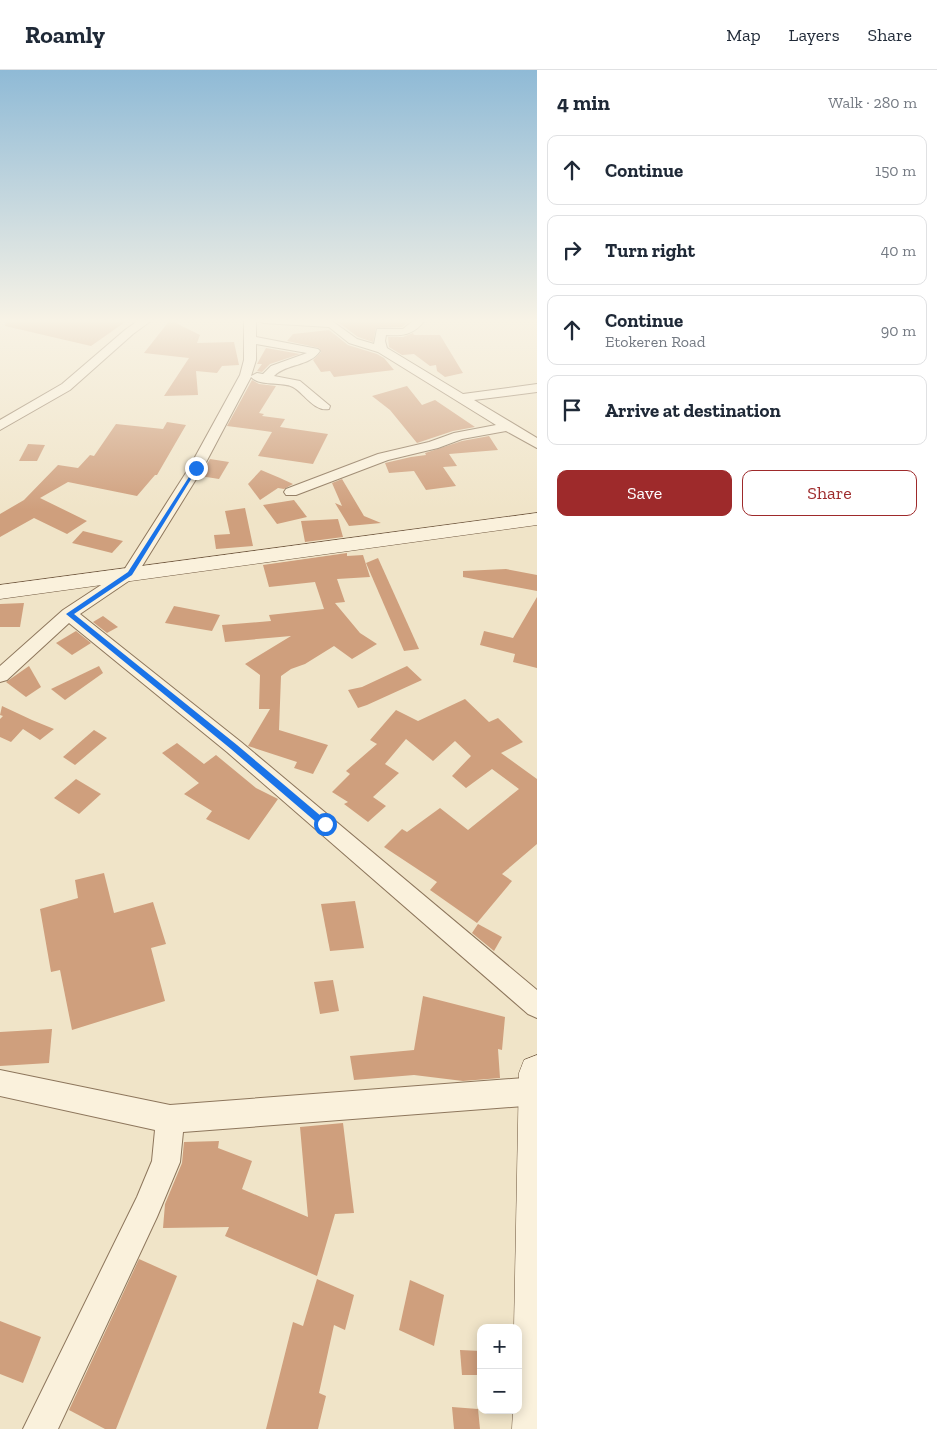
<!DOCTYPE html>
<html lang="en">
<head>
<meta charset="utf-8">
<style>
	body { margin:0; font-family:"Zilla Slab",serif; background:#f6f6f7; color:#1f2937 }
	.controls { position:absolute; right:15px; bottom:15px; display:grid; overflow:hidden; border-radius:10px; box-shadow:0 2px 12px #0003 }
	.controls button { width:45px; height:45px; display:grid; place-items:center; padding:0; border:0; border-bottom:1px solid #e0e1e3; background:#fff; color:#1f2937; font:25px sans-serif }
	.stop { position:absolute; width:15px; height:15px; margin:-11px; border:4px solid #1a73e8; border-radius:50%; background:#fff }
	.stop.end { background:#1a73e8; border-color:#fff; box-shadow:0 1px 5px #0008 }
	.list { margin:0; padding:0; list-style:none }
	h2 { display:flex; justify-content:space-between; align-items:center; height:65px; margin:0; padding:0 20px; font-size:21px }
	h2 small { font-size:16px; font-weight:400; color:#747a83 }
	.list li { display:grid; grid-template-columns:32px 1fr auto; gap:15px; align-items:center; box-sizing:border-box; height:70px; margin:0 10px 10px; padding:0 10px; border:1px solid #e0e1e3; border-radius:10px }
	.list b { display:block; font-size:19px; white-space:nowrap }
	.list p { margin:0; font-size:16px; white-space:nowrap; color:#747a83 }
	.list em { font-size:16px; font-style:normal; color:#747a83 }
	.actions { display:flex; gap:10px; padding:15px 20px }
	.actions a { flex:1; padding:11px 0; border:1px solid #9e2a2b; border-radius:10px; text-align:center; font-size:18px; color:#9e2a2b }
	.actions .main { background:#9e2a2b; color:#fff }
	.icon { flex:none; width:28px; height:28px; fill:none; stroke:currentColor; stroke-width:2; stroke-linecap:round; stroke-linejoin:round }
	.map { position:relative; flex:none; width:537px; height:1359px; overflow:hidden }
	header { display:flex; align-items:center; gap:30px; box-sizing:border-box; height:70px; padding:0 25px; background:#fff; border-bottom:1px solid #e0e1e3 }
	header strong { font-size:24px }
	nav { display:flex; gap:28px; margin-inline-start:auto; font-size:18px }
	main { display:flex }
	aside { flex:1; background:#fff }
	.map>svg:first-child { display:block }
	.building { fill:#cf9f7d }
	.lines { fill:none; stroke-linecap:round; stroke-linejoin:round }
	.street-casing { stroke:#8d765c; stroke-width:2 }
	.secondary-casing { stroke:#6f573f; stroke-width:1 }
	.street { fill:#faf1dc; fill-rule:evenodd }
	.secondary { fill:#faf1dc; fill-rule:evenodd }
	.route { fill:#1a73e8 }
</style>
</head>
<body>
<header>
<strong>Roamly</strong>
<nav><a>Map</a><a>Layers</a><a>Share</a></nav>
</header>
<main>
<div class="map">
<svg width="537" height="1359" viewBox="0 0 537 1359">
	<rect width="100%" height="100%" fill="#f0e4c8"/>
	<g class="building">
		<polygon points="6,250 128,250 91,276 5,256"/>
		<polygon points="170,250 200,265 197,273 234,272 239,295 222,296 217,303 196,301 198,325 164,326 189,288 144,283"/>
		<polygon points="335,250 407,250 408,252 402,257 376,258 373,272 358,267"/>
		<polygon points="329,260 348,275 377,284 384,288 394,300 334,307 330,301 321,302 313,290 321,282 319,278 287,271 293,264"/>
		<polygon points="413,263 414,265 440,265 463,303 445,307 437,301 436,295 430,296 414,284 402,285 389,277 388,267 403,267"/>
		<polygon points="266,278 300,284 270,294 262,302 257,301 262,294 257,294"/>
		<polygon points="252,310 259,314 276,316 259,343 264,344 262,346 285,349 280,357 328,364 313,394 258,386 272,362 227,356"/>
		<polygon points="407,316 422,335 435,330 475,357 453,361 417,373 390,340 372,326"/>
		<polygon points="167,352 186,355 157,405 155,405 137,426 68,412 40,428 87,451 67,464 34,448 0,467 0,444 24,430 58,395 78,398 90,385 94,386 116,354 163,359"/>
		<polygon points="489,366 498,380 449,384 457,396 443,397 456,416 426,420 414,401 389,403 385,393 411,387 426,385 425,383 462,371"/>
		<polygon points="28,374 45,375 37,391 19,391"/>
		<polygon points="210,389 229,392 219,409 200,406"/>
		<polygon points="261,400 280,408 293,414 284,419 278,418 260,430 248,414"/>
		<polygon points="342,409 364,446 381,453 349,456 335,433 342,436 332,413"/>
		<polygon points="294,430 307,447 277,454 263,435"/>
		<polygon points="245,438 253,476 216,479 214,465 230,464 225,441"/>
		<polygon points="338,449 343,467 305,472 301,451"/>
		<polygon points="83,461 123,471 112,483 72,473"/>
		<polygon points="347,483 347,486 363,485 370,507 337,509 345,532 335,533 360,563 377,574 352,589 334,576 305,594 291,599 281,606 279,660 328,675 313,704 294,698 297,692 248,676 270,639 259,639 260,605 245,594 291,566 225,572 222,555 271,551 269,545 324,539 315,512 269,517 263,495"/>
		<polygon points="378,488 419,579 404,581 366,493"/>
		<polygon points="506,499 537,505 537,521 463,507 463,501"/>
		<polygon points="537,527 537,598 513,592 515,584 480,575 484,561 513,568"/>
		<polygon points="24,533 20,557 0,557 0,534"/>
		<polygon points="174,536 220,545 212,561 165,553"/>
		<polygon points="103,546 118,557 107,563 93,552"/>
		<polygon points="76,561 91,573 72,585 56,573"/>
		<polygon points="29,596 41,617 26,627 6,612"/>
		<polygon points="99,596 103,603 65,630 51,619"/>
		<polygon points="407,596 422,610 367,635 358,638 348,620 362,617"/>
		<polygon points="465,629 489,652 498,648 523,672 501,683 537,709 537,774 502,804 512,811 477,853 430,820 437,812 384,777 402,759 407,762 440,738 468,760 519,719 492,699 466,718 452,706 471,686 455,671 433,691 406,669 385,694 399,703 373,727 386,736 368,752 344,734 348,732 332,722 350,704 346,701 377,674 370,670 396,640 418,651"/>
		<polygon points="2,636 32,650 54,659 40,670 23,659 11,672 0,667 0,649 3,646 0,645"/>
		<polygon points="94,660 107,668 75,695 63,687"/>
		<polygon points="177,673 204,694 216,685 256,718 278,729 249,770 206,749 212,741 184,724 199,713 162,683"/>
		<polygon points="76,709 101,724 79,744 54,728"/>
		<polygon points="104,803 114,843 153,832 166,874 151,878 165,931 72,960 60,900 51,902 40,839 78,828 75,810"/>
		<polygon points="355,831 364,878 330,881 321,834"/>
		<polygon points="478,854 502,867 494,881 472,863"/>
		<polygon points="333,910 339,941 320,944 314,912"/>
		<polygon points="423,926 505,947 502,980 498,979 500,1008 463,1011 414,1005 354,1010 350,986 414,980"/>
		<polygon points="52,959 49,993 0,996 0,962"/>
		<polygon points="343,1053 354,1143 335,1144 317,1206 225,1166 229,1157 163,1158 165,1134 182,1093 184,1072 219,1071 218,1078 252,1091 242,1119 308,1147 300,1057"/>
		<polygon points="139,1189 177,1206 116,1359 105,1359 69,1340"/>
		<polygon points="317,1209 354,1225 345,1260 334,1255 319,1323 326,1326 318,1359 266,1359 293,1252 303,1256"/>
		<polygon points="410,1210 444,1225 434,1276 399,1260"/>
		<polygon points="0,1251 41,1267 23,1313 0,1304"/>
		<polygon points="460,1280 481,1281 481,1305 462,1305"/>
		<polygon points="452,1337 478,1339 480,1359 454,1359"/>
	</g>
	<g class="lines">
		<defs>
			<g id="street">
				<polygon points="139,250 152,250 133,264 70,320 0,360 0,350 62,314 125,260"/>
				<path d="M 244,250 L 256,250 L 256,267 L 318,279 L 320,281 C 309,297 287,293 274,306 L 300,311 L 330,336 L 329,339 C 314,342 304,323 293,317 C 281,311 260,317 251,307 L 203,398 L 136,506 L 80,544 L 241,672 L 537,920 L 537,948 L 528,944 L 227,682 L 69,553 L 7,610 L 0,612 L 0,596 L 63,540 L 124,500 L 189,398 L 240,305 L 244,290 ZM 256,274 L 307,283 L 271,296 L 263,304 L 257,303 L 251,306 L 256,290 Z"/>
				<path d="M 258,250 L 332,251 L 357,269 L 374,274 L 377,259 L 403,259 L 414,250 L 425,250 C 414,265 403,266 386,265 L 385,271 L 387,278 L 463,324 L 537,314 L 537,322 L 474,330 L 537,368 L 537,378 L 506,361 L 462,369 L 438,378 L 388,390 L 296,425 L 286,425 L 284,422 L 286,419 L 378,384 L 429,372 L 454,363 L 496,355 L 378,282 L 349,273 L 329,257 L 263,253 Z"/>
				<polygon points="0,1000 170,1035 537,1007 537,1035 183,1062 180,1092 157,1147 58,1359 23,1359 137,1127 152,1091 155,1060 0,1026"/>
			</g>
			<g id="secondary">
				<polygon points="537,443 537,455 0,529 0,515"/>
				<polygon points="537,985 537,1359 512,1359 513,1340 518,1340 518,1258 514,1258 519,1003 524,990"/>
			</g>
		</defs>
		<use href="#street" class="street-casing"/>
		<use href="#secondary" class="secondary-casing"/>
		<use href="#street" class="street"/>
		<use href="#secondary" class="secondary"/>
	</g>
	<linearGradient id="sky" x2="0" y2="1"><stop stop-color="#8fbad6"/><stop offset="0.57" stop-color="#f8f3e6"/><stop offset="1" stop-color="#f8f3e6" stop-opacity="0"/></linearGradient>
	<rect width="537" height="440" fill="url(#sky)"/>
	<polygon class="route" points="196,396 198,398 132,505 74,544 237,675 328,752 328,757 322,757 231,679 66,544 128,502"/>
</svg>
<div class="controls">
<button>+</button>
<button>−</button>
</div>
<div class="stop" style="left:325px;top:754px"></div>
<div class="stop end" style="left:196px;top:398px"></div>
</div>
<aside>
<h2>4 min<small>Walk · 280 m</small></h2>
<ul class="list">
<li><svg class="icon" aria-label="ahead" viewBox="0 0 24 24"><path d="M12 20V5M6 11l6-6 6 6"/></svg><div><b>Continue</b></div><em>150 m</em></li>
<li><svg class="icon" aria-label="right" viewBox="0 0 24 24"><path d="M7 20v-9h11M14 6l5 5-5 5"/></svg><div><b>Turn right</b></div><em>40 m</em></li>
<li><svg class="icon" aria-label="ahead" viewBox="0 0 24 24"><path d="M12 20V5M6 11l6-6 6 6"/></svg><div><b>Continue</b><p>Etokeren Road</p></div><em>90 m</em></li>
<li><svg class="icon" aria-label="arrive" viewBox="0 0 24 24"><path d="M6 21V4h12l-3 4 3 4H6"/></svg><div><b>Arrive at destination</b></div></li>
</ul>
<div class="actions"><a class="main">Save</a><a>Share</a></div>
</aside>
</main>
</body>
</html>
